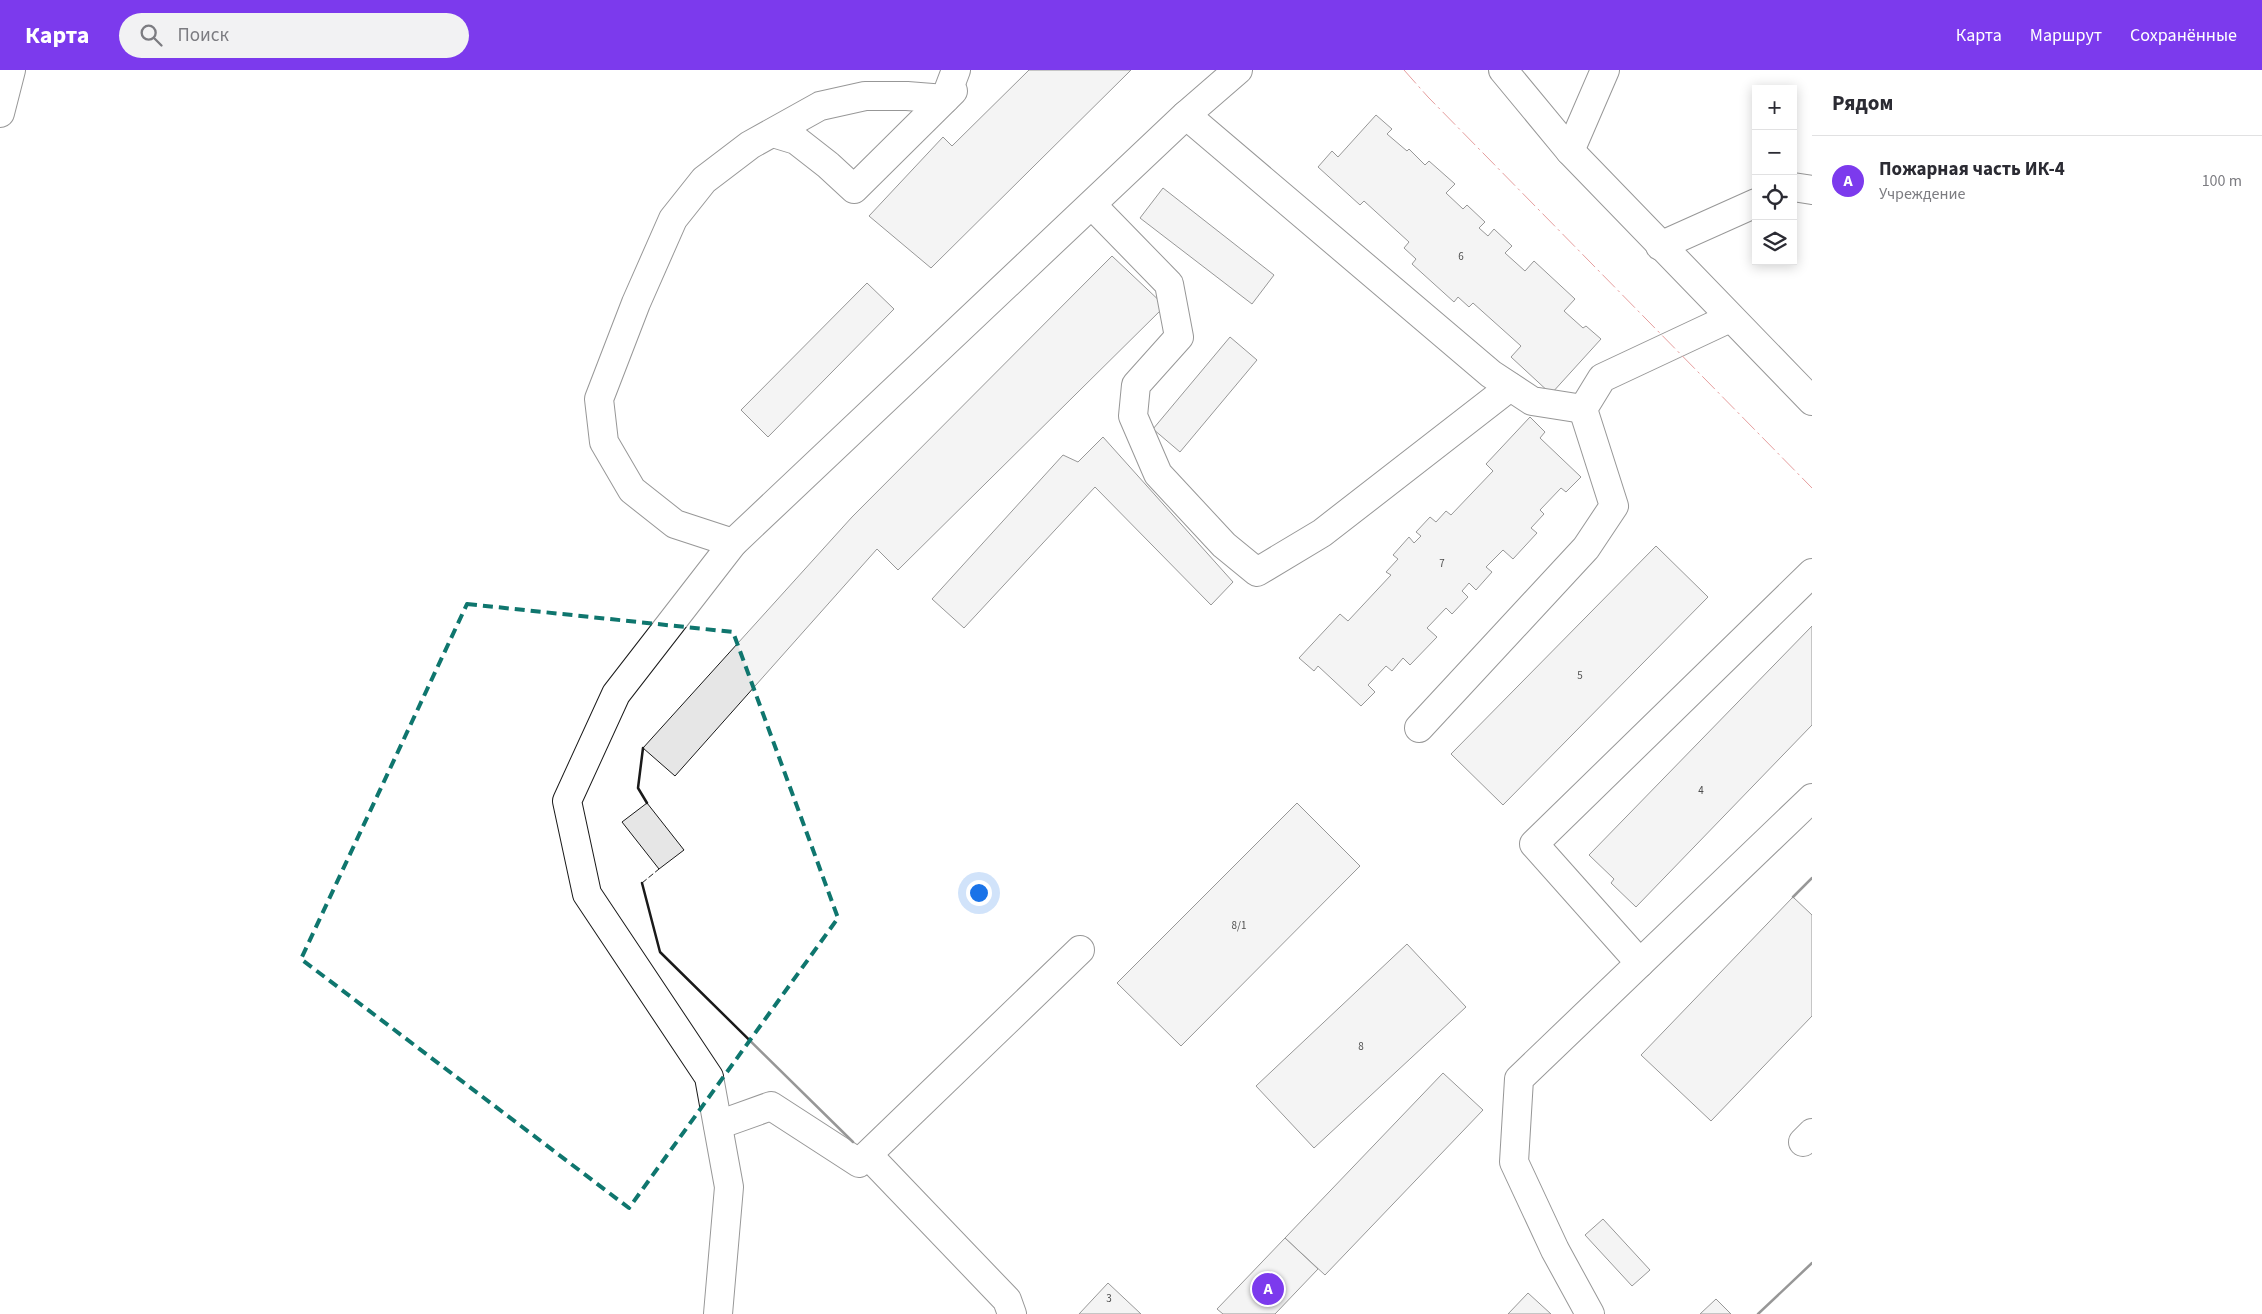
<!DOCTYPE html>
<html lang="ru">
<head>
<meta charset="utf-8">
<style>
	body { margin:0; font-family:"Source Sans 3",sans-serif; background:#f2f2f3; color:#2b2b33 }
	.controls { position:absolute; right:15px; top:15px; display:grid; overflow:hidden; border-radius:0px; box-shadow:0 2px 12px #0003 }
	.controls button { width:45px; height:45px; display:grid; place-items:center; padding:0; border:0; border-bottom:1px solid #e1e1e2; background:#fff; color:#2b2b33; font:25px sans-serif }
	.you { position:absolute; left:978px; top:822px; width:18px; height:18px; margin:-12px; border:4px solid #fff; border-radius:50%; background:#1a73e8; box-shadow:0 0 0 8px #1a73e833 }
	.badge { display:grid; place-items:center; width:32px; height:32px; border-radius:50%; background:#7c3aed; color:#fff; font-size:16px; font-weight:700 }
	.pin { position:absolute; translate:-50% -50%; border:2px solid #fff; box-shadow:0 1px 5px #0006 }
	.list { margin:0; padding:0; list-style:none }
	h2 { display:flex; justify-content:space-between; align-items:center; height:65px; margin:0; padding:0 20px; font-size:21px }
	h2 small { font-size:16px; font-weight:400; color:#7c7c81 }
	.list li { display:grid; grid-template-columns:32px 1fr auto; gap:15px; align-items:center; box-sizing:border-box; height:90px; padding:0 20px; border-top:1px solid #e1e1e2 }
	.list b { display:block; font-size:19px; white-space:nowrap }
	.list p { margin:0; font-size:16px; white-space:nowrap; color:#7c7c81 }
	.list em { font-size:16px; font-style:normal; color:#7c7c81 }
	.icon { flex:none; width:28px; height:28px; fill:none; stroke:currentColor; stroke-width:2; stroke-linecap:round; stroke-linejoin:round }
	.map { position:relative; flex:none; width:1812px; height:1244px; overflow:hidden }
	header { display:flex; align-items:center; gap:30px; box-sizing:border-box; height:70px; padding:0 25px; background:#7c3aed; color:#fff }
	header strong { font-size:24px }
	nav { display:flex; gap:28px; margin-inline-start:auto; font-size:18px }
	.search { width:350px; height:45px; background:#f2f2f3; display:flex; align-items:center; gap:12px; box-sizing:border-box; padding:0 18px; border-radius:28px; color:#7c7c81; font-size:19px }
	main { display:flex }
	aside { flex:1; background:#fff }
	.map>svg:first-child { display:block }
	.building { fill:#e6e6e6; stroke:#1a1a1a }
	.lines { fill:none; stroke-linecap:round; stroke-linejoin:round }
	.minor-casing { stroke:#1a1a1a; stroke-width:30 }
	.minor { stroke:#fff; stroke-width:28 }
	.fence { stroke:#1a1a1a; stroke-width:1; stroke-dasharray:6 2.5; stroke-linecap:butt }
	.wall { stroke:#1a1a1a; stroke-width:2.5 }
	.power { stroke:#c62828; stroke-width:1; stroke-dasharray:18 4 2.5 4; stroke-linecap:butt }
	.marked { fill:none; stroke:#0f766e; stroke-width:4; stroke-dasharray:10 6; stroke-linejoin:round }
	.labels { text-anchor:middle; stroke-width:4; stroke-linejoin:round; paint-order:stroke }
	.number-label { font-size:11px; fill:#4d4d4d }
</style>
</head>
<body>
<header>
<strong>Карта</strong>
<div class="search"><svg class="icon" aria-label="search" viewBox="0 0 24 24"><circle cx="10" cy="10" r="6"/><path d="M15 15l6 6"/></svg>Поиск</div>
<nav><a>Карта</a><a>Маршрут</a><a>Сохранённые</a></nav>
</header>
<main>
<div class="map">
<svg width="1812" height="1244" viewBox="0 0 1812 1244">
	<rect width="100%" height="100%" fill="#fff"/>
	<g class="building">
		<polygon points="1029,0 1131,0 931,198 869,146 943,67 952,76"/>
		<polygon points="1376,45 1392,59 1387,64 1407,81 1409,79 1425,95 1429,91 1455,114 1446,123 1463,139 1467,135 1485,152 1479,158 1488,166 1494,159 1512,176 1505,183 1525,201 1534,191 1575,229 1564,241 1583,258 1586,256 1601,269 1551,324 1511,287 1521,276 1473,233 1469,237 1458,227 1454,232 1412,194 1416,189 1404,178 1409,172 1364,131 1360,135 1318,97 1332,81 1338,87"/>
		<polygon points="1163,118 1274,205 1252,234 1140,148"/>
		<polygon points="1112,186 1165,236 898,500 877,479 675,706 643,678 852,447"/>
		<polygon points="867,213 894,239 768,367 741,340"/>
		<polygon points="1230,267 1257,290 1180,382 1153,359"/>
		<polygon points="1530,347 1545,362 1540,368 1581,407 1566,422 1561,418 1540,440 1544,444 1531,458 1537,463 1513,489 1503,480 1486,497 1492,502 1476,520 1469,513 1462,521 1468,527 1452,544 1446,538 1427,558 1437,567 1410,595 1403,588 1392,601 1386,596 1368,615 1375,622 1361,636 1318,596 1314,601 1299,588 1340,544 1348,551 1391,505 1386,502 1398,489 1393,485 1409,467 1414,473 1421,466 1416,462 1430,447 1436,452 1446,441 1451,445 1493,401 1486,394"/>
		<polygon points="1103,367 1233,512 1211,535 1095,417 964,558 932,529 1063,385 1078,392"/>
		<polygon points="1656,476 1708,527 1503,735 1451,684"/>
		<polygon points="1812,556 1812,655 1636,837 1611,813 1614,809 1589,785"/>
		<polygon points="647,733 684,780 659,799 622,752"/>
		<polygon points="1297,733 1360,796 1181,976 1117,913"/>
		<polygon points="1793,827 1812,845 1812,946 1711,1051 1641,985"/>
		<polygon points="1407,874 1466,937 1314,1078 1256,1016"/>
		<polygon points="1443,1003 1483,1040 1325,1205 1285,1168"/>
		<polygon points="1603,1149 1650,1200 1632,1216 1585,1165"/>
		<polygon points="1285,1168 1318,1199 1275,1244 1223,1244 1217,1239"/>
		<polygon points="1108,1213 1141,1244 1079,1244"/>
		<polygon points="1528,1223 1551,1244 1508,1244"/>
		<polygon points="1716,1229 1731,1244 1700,1244"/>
	</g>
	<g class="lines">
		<defs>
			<g id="minor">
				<polyline points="1503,0 1570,81 1812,331"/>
				<polyline points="0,43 11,0"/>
				<polyline points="1186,45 1491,304 1532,331 1583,339"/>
				<polyline points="773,63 796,70 828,95 854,119 953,21"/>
				<polyline points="1570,81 1605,0"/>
				<polyline points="1793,117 1812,120"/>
				<polyline points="1092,135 1169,214 1179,267 1136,315 1133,346 1158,404 1224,475 1257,502 1322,463 1510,317"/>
				<polyline points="1660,176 1756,133"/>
				<polyline points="733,473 675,454 632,420 604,372 599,329 636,233 673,149 704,110 750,75 820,36 865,26 907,26 945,29 956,0"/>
				<polyline points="1419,658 1586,478 1614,436 1583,339 1602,308 1730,248"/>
				<polyline points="1640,893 1534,774 1812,503"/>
				<polyline points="718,1055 771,1036 859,1093 1080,880"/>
				<polyline points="1803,1072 1812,1063"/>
				<polyline points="868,1085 1007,1230 1012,1244"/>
				<polyline points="718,1244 729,1117 709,1007 587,824 567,731 616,624 733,473 1186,45 1238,0"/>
				<polyline points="1590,1244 1555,1180 1514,1092 1519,1009 1812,728"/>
			</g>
		</defs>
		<use href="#minor" class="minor-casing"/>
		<use href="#minor" class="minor"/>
		<polyline class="fence" points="642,813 659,799"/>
		<g class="wall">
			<polyline points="643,678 638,718 647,733"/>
			<polyline points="642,813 660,882 853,1072"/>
			<polyline points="1793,827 1812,808"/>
			<polyline points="1758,1244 1812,1193"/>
		</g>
		<polyline class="power" points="1404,0 1428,27 1812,418"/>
	</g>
	<path d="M0 0H1812V1244H0ZM 467,534 L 733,562 L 838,848 L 629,1138 L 301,889 Z" fill="#fff" fill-opacity=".55" fill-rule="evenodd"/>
	<path class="marked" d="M 467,534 L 733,562 L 838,848 L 629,1138 L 301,889 Z"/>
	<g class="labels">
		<g class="number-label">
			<text x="1461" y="190">6</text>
			<text x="1442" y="497">7</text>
			<text x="1580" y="609">5</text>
			<text x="1701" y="724">4</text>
			<text x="1239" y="859">8/1</text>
			<text x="1361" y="980">8</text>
			<text x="1109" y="1232">3</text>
		</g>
	</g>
</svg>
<div class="controls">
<button>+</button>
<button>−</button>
<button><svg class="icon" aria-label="locate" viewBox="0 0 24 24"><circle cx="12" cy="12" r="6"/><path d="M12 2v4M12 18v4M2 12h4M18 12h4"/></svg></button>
<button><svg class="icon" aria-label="layers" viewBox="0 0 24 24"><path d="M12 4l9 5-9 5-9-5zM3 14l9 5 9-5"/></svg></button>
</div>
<div class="you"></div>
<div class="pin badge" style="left:1268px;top:1219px">A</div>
</div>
<aside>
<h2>Рядом<small></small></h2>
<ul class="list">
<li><span class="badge">A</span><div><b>Пожарная часть ИК-4</b><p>Учреждение</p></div><em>100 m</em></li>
</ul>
</aside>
</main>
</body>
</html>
